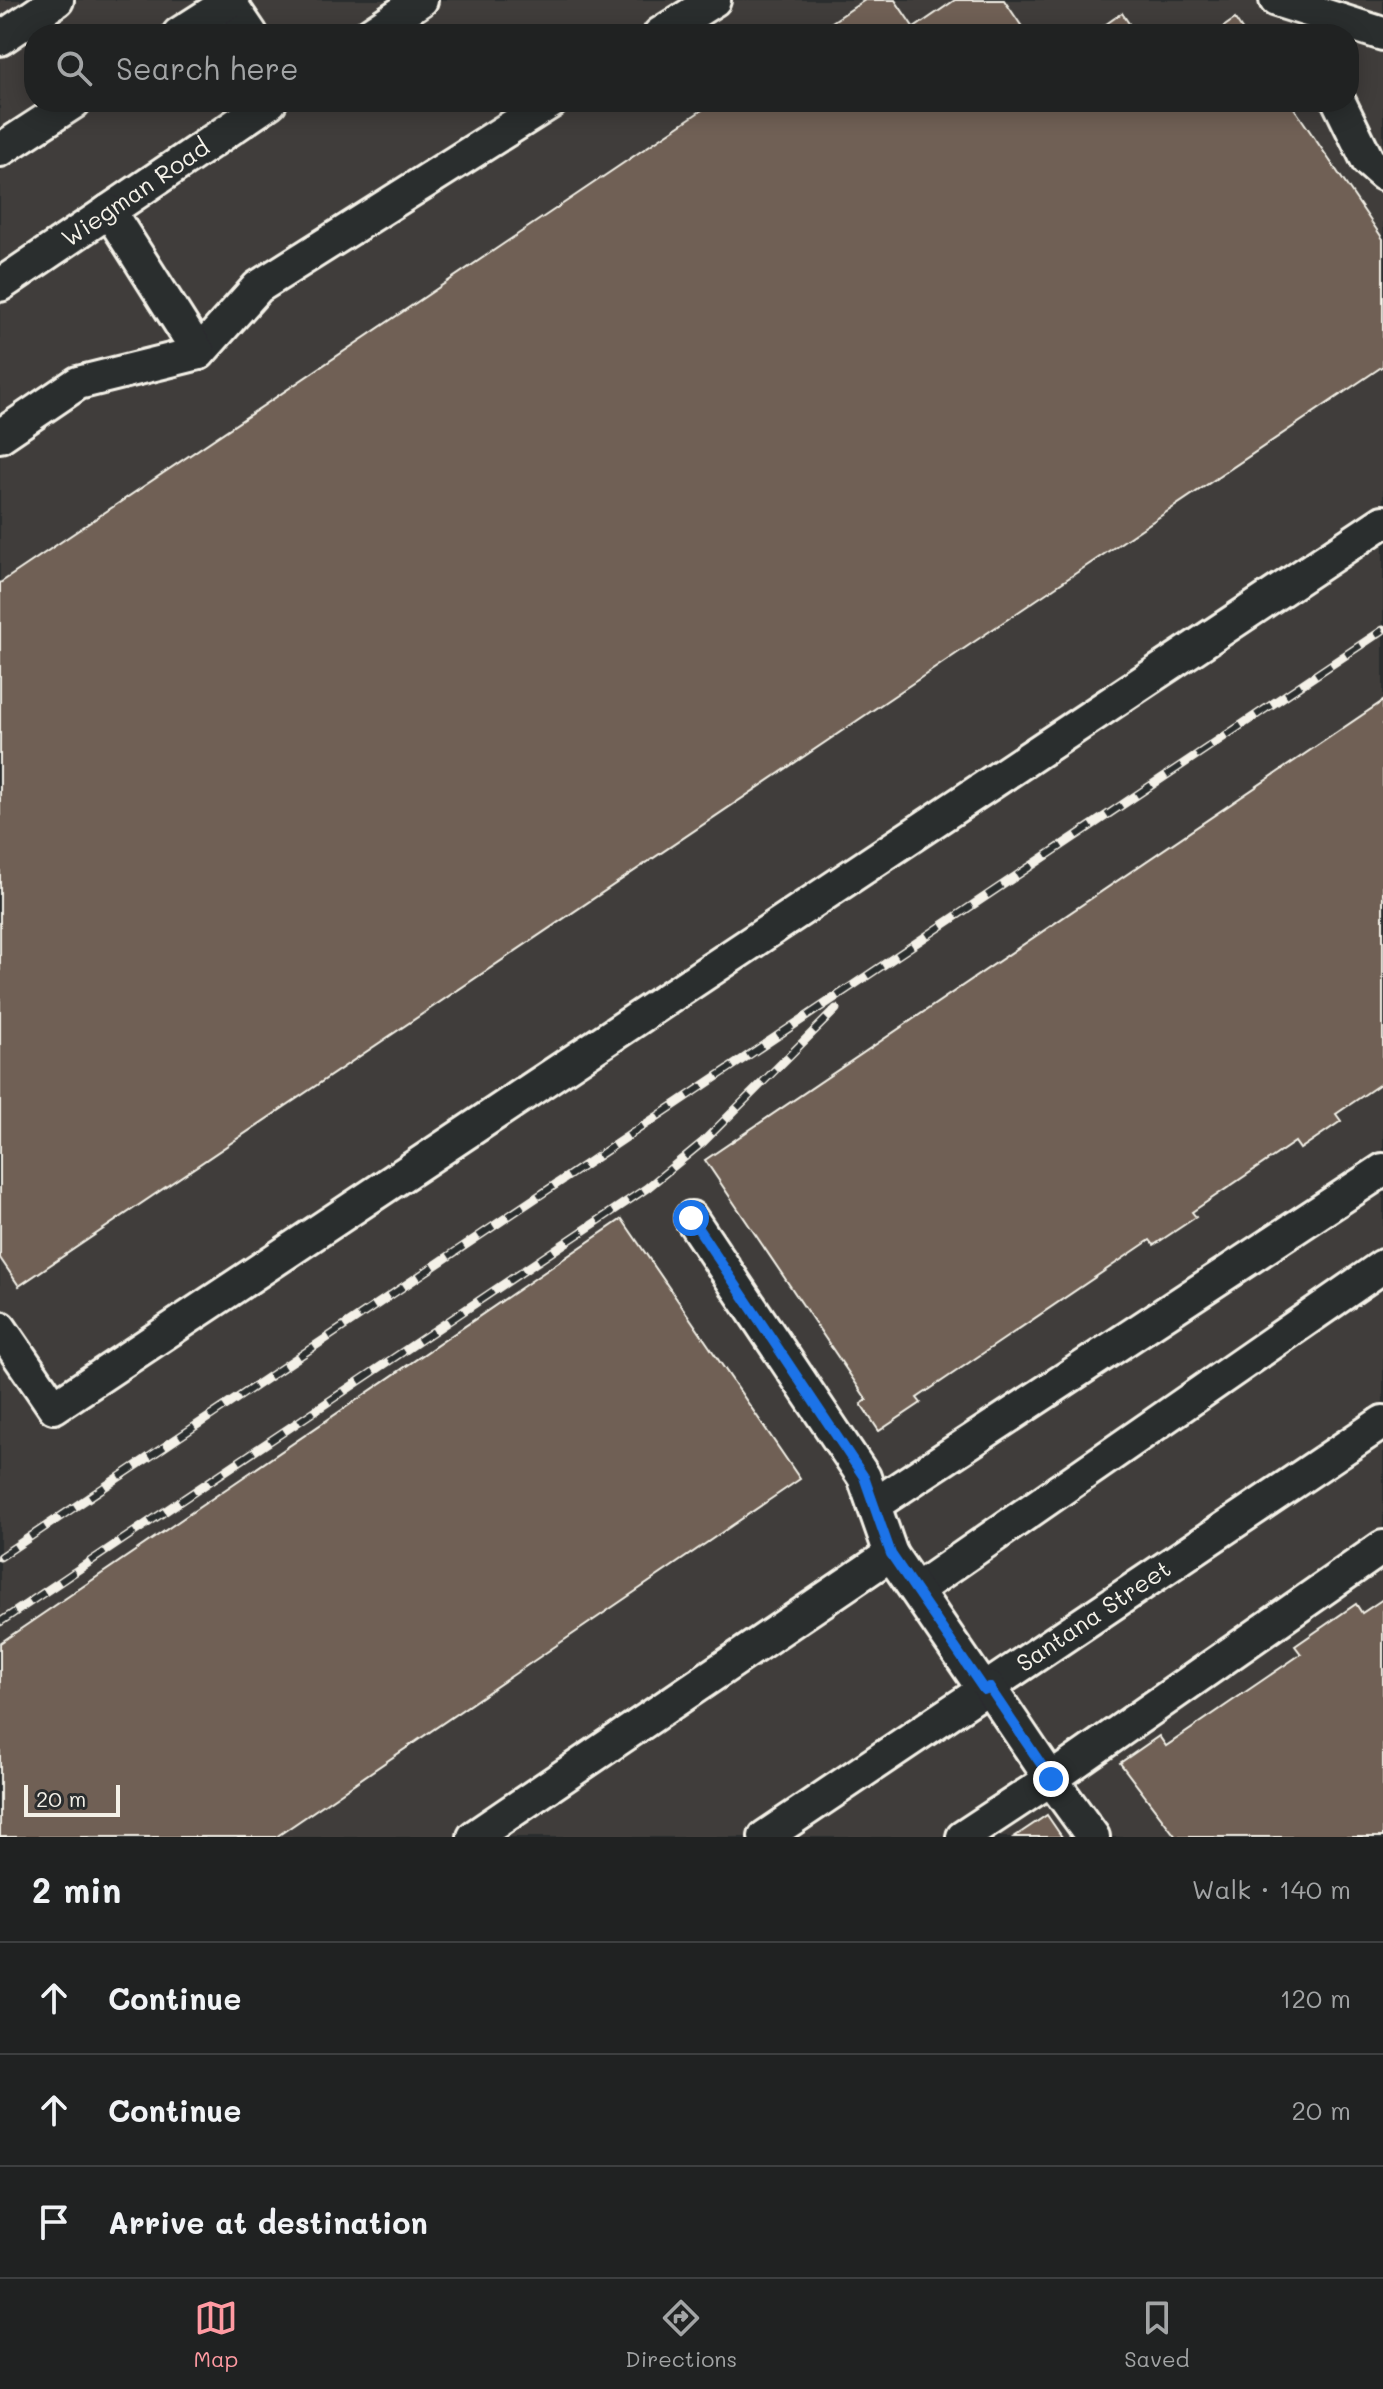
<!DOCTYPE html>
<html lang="en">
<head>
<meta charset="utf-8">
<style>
	body { margin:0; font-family:Mali,sans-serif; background:#282a2a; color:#f1f3f6 }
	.scale { position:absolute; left:24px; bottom:20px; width:96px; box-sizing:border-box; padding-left:8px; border:4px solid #f4f1e8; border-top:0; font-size:22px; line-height:28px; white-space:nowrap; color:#f4f1e8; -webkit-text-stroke:6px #2a2d2e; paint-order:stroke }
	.stop { position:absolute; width:24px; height:24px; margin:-18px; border:6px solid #1a73e8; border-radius:50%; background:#fff }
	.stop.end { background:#1a73e8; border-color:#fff; box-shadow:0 2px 8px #0008 }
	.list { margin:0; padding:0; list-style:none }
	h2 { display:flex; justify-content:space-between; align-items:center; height:104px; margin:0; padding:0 32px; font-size:34px }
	h2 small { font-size:26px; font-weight:400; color:#a2a4a5 }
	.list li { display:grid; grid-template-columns:52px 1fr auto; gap:24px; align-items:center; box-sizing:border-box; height:112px; padding:0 32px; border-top:2px solid #3d3f40 }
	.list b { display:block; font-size:30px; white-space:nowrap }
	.list em { font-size:26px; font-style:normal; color:#a2a4a5 }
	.icon { flex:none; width:44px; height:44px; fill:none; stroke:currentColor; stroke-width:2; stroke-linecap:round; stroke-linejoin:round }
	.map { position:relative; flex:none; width:1383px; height:1837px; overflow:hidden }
	.search { position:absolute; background:#202222; box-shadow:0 4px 20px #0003; left:24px; right:24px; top:24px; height:88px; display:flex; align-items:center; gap:20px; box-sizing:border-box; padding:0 28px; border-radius:32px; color:#a2a4a5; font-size:30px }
	.sheet { height:440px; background:#202222 }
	nav { display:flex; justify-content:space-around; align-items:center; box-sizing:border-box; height:112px; border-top:2px solid #3d3f40; background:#202222; font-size:22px; color:#a2a4a5 }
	nav a { display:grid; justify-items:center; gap:4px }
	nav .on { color:#ff9aa2 }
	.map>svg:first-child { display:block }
	.built { fill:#3f3d3a; fill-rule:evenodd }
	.building { fill:#6f6155; stroke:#f4f1e8; stroke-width:2 }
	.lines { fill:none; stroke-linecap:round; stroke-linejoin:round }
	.minor-casing { stroke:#f4f1e8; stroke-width:38 }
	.minor { stroke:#2a2d2e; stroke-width:32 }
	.rail-casing { stroke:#f4f1e8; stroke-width:9 }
	.rail { stroke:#2a2d2e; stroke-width:6; stroke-dasharray:18; stroke-linecap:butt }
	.route { stroke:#1a73e8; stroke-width:10 }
	.labels { text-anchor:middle; stroke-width:6; stroke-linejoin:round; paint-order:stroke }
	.street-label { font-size:24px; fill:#f4f1e8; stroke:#2a2d2e }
</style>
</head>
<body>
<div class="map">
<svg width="1383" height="1837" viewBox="0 0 1383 1837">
	<rect width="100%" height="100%" fill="#2a2d2e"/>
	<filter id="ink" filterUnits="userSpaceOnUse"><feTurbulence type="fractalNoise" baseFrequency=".0125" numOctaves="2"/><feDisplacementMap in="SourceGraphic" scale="16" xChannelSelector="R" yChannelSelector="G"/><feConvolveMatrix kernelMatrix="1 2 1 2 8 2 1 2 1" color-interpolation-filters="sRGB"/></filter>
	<g filter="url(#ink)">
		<path class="built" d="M 0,0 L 1383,0 L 1383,1837 L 0,1837 ZM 34,34 L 1349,34 L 1349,102 L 34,102 Z"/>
		<g class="building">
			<polygon points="865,0 895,0 914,28 955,0 1004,0 1027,34 814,34"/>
			<polygon points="1122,13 1136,34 1092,34"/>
			<polygon points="1235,19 1245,34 1213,34"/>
			<polygon points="714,102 1290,102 1383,239 1383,366 19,1286 0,1258 0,583"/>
			<polygon points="1383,701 1383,1082 1336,1114 1341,1121 1300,1149 1295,1142 1192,1212 1196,1217 1154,1245 1150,1240 917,1398 921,1403 879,1431 861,1404 867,1400 705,1160"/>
			<polygon points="622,1219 800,1479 276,1837 0,1837 0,1643"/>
			<polygon points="1383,1599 1383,1837 1176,1837 1120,1763 1159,1736 1166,1746 1301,1654 1295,1646 1356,1604 1362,1613"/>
			<polygon points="1047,1815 1062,1837 1014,1837"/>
		</g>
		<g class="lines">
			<defs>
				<g id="minor">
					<polyline points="228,0 251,34"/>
					<polyline points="1276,0 1383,34"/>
					<polyline points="179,34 229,2"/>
					<polyline points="370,34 421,0"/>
					<polyline points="660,34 714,0"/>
					<polyline points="0,39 57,0"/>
					<polyline points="1339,102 1368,161 1383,174"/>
					<polyline points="0,150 74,102"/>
					<path id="s1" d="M 0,285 L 270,102"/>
					<polyline points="199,353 258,287 551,102"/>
					<polyline points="0,436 78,383 199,353 109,211"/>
					<polyline points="691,1218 864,1477 891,1554"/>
					<polyline points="0,1328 54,1407 1383,522"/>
					<polyline points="874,1505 1383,1170"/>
					<polyline points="916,1590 1383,1266"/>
					<polyline points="474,1837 891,1554 984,1690"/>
					<path id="s2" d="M 765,1837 L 1383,1422"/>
					<polyline points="963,1837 1051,1779 989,1687"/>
					<polyline points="1093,1837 1051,1779 1383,1547"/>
				</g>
			</defs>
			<use href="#minor" class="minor-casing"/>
			<use href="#minor" class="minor"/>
			<defs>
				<g id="rail">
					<polyline points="0,1557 1383,630"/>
					<polyline points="0,1622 647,1188 703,1142 836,1009"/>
				</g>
			</defs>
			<use href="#rail" class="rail-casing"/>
			<use href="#rail" class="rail"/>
		</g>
	</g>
	<g class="lines" filter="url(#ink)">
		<polyline class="route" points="691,1218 864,1477 891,1554 984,1690 989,1687 1051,1779"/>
	</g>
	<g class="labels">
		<g class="street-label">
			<text dy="8" stroke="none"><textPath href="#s1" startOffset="164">Wiegman Road</textPath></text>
			<text dy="8" stroke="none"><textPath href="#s2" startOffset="396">Santana Street</textPath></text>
		</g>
	</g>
</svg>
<div class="scale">20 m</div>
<div class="stop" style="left:691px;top:1218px"></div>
<div class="stop end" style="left:1051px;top:1779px"></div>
<div class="search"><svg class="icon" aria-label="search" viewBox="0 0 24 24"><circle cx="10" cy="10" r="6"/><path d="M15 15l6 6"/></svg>Search here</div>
</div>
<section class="sheet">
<h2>2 min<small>Walk · 140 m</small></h2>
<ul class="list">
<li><svg class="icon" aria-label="ahead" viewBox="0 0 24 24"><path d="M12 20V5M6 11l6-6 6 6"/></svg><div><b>Continue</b></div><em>120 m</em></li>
<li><svg class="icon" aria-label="ahead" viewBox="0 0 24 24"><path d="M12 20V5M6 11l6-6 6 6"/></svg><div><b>Continue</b></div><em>20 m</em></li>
<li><svg class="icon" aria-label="arrive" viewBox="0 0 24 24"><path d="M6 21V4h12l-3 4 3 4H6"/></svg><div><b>Arrive at destination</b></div></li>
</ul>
</section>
<nav>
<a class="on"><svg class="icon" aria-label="map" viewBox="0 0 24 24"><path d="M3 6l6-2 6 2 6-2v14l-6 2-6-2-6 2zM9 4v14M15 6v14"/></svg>Map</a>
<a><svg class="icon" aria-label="directions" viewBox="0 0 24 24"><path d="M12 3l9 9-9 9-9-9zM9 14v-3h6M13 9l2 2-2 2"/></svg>Directions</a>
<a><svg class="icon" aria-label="saved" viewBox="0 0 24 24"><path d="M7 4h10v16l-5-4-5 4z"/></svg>Saved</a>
</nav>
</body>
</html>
